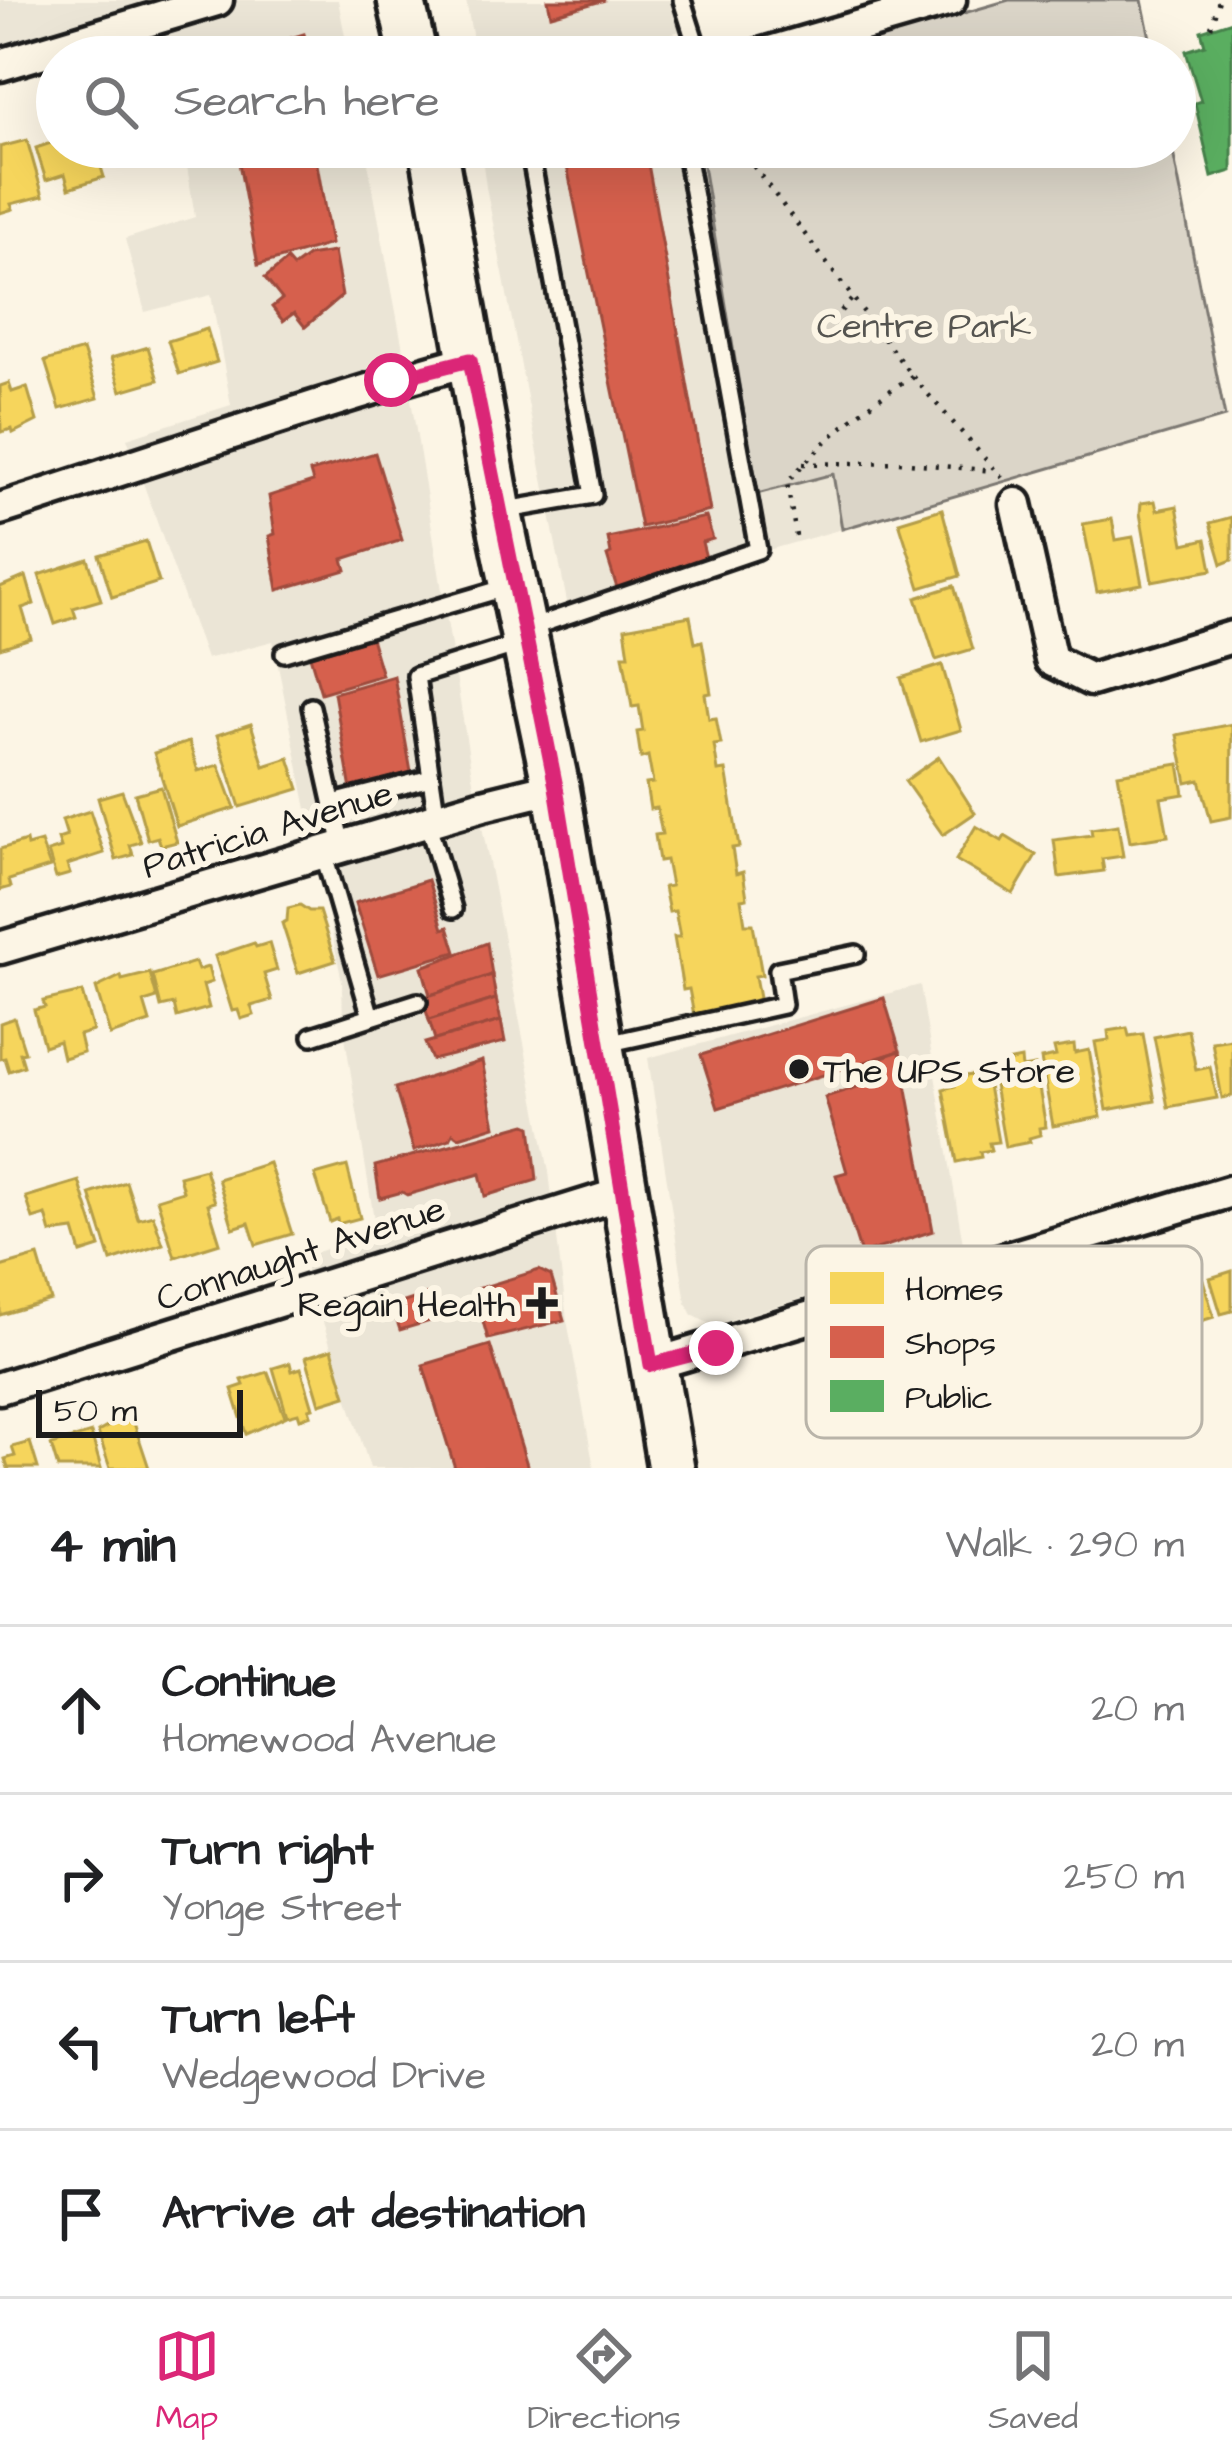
<!DOCTYPE html>
<html lang="en">
<head>
<meta charset="utf-8">
<style>
	body { margin:0; font-family:"Architects Daughter",sans-serif; background:#f6f6f6; color:#202124 }
	.scale { position:absolute; left:36px; bottom:30px; width:207px; box-sizing:border-box; padding-left:12px; border:6px solid #1c1c1c; border-top:0; font-size:33px; line-height:42px; white-space:nowrap; color:#1c1c1c; -webkit-text-stroke:9px #fcf5e5; paint-order:stroke }
	.stop { position:absolute; width:36px; height:36px; margin:-27px; border:9px solid #db2777; border-radius:50%; background:#fff }
	.stop.end { background:#db2777; border-color:#fff; box-shadow:0 3px 12px #0008 }
	.list { margin:0; padding:0; list-style:none }
	h2 { display:flex; justify-content:space-between; align-items:center; height:156px; margin:0; padding:0 48px; font-size:51px }
	h2 small { font-size:39px; font-weight:400; color:#757577 }
	.list li { display:grid; grid-template-columns:78px 1fr auto; gap:36px; align-items:center; box-sizing:border-box; height:168px; padding:0 48px; border-top:3px solid #e0e0e0 }
	.list b { display:block; font-size:45px; white-space:nowrap }
	.list p { margin:0; font-size:39px; white-space:nowrap; color:#757577 }
	.list em { font-size:39px; font-style:normal; color:#757577 }
	.icon { flex:none; width:66px; height:66px; fill:none; stroke:currentColor; stroke-width:2; stroke-linecap:round; stroke-linejoin:round }
	.map { position:relative; flex:none; width:1232px; height:1468px; overflow:hidden }
	.search { position:absolute; background:#fff; box-shadow:0 12px 48px #0002; left:36px; right:36px; top:36px; height:132px; display:flex; align-items:center; gap:30px; box-sizing:border-box; padding:0 42px; border-radius:66px; color:#757577; font-size:45px }
	.sheet { height:828px; background:#fff }
	nav { display:flex; justify-content:space-around; align-items:center; box-sizing:border-box; height:168px; border-top:3px solid #e0e0e0; background:#fff; font-size:33px; color:#757577 }
	nav a { display:grid; justify-items:center; gap:6px }
	nav .on { color:#db2777 }
	.map>svg:first-child { display:block }
	.built { fill:#ebe5d6 }
	.green { fill:#dbd5c8; stroke:#7c7872; stroke-width:3 }
	.homes { fill:#f6d55c; stroke:#b59e49; stroke-width:3 }
	.shops { fill:#d6604d; stroke:#9e4c3e; stroke-width:3 }
	.public { fill:#5aae61; stroke:#47824c; stroke-width:3 }
	.lines { fill:none; stroke-linecap:round; stroke-linejoin:round }
	.lane-casing { stroke:#1c1c1c; stroke-width:24 }
	.street-casing { stroke:#1c1c1c; stroke-width:39 }
	.primary-casing { stroke:#1c1c1c; stroke-width:54 }
	.path { stroke:#1c1c1c; stroke-width:4.5; stroke-dasharray:3 9; stroke-linecap:butt }
	.lane { stroke:#fcf5e5; stroke-width:15 }
	.street { stroke:#fcf5e5; stroke-width:30 }
	.primary { stroke:#fcf5e5; stroke-width:45 }
	.route { stroke:#db2777; stroke-width:15 }
	.poi-dot { fill:#1c1c1c; stroke:#fcf5e5; stroke-width:4.5 }
	.labels { text-anchor:middle; stroke-width:12; stroke-linejoin:round; paint-order:stroke }
	.park-label { font-size:36px; fill:#555450; stroke:#fcf5e5 }
	.street-label { font-size:36px; fill:#1c1c1c; stroke:#fcf5e5 }
	.poi-label { font-size:36px; fill:#1c1c1c; stroke:#fcf5e5; text-anchor:start }
	.key { fill:#fcf5e5; stroke:#b9b4a9; stroke-width:3 }
	.key-label { font-size:33px; fill:#1c1c1c }
</style>
</head>
<body>
<div class="map">
<svg width="1232" height="1468" viewBox="0 0 1232 1468">
	<rect width="100%" height="100%" fill="#fcf5e5"/>
	<filter id="ink" filterUnits="userSpaceOnUse"><feTurbulence type="fractalNoise" baseFrequency=".00833" numOctaves="2"/><feDisplacementMap in="SourceGraphic" scale="24" xChannelSelector="R" yChannelSelector="G"/><feConvolveMatrix kernelMatrix="1 2 1 2 8 2 1 2 1" color-interpolation-filters="sRGB"/></filter>
	<g filter="url(#ink)">
		<g class="built">
			<polygon points="0,0 338,0 349,57 168,57 163,34 87,57 57,57 57,66 5,82 0,51"/>
			<polygon points="466,0 673,0 680,31 591,57 476,57"/>
			<polygon points="184,147 365,147 402,344 472,775 549,1172 567,1320 594,1468 370,1468 302,1257 376,1232 343,1024 342,982 273,641 206,659 127,438 231,405 211,295 145,312 125,239 195,217"/>
			<polygon points="496,147 700,147 757,493 833,474 842,529 568,607 486,187 483,165"/>
			<polygon points="920,985 964,1250 720,1323 708,1323 692,1315 686,1303 648,1058"/>
		</g>
		<g class="green">
			<polygon points="1009,0 1142,0 1154,57 811,57"/>
			<polygon points="700,147 1172,147 1225,417 842,529 833,474 757,494"/>
		</g>
		<g class="homes">
			<polygon points="57,129 57,147 95,147 104,177 69,188 65,174 46,180 36,148 54,142 51,131"/>
			<polygon points="27,140 43,196 11,204 13,209 0,213 0,147"/>
			<polygon points="207,329 217,362 179,374 168,341"/>
			<polygon points="148,347 158,380 121,391 111,358"/>
			<polygon points="83,350 98,398 60,409 45,361"/>
			<polygon points="9,383 12,392 27,387 37,421 13,433 12,429 1,432 0,386"/>
			<polygon points="1155,501 1157,510 1177,506 1184,544 1206,539 1212,570 1152,581 1140,513 1141,503"/>
			<polygon points="942,509 960,576 920,588 899,522"/>
			<polygon points="1232,517 1232,560 1222,564 1210,523"/>
			<polygon points="1112,519 1116,540 1133,537 1142,584 1097,592 1083,524"/>
			<polygon points="146,541 159,582 112,597 99,555"/>
			<polygon points="88,559 101,600 73,608 76,617 55,624 39,575"/>
			<polygon points="26,576 34,604 22,608 31,638 0,648 0,587"/>
			<polygon points="954,586 973,649 936,660 916,598"/>
			<polygon points="690,616 695,643 702,641 711,693 705,694 709,719 716,718 721,744 714,745 718,771 726,770 739,847 732,848 736,874 743,872 747,898 741,899 745,924 753,924 762,975 755,976 760,1004 694,1015 689,989 683,990 674,937 680,937 675,911 669,912 664,887 671,886 666,860 659,861 655,835 662,834 657,808 650,809 646,784 653,783 648,756 641,758 637,732 643,731 639,706 632,707 623,655 629,655 625,628"/>
			<polygon points="942,665 961,730 921,742 901,678"/>
			<polygon points="251,724 264,766 289,758 299,789 240,807 217,735"/>
			<polygon points="1232,724 1231,817 1211,821 1200,780 1187,783 1177,735"/>
			<polygon points="189,742 198,771 219,765 235,808 177,826 154,753"/>
			<polygon points="939,757 975,813 943,835 905,781"/>
			<polygon points="1179,764 1184,794 1161,798 1168,836 1130,842 1118,774"/>
			<polygon points="161,787 177,842 161,846 158,837 148,840 135,794"/>
			<polygon points="122,791 141,842 130,845 133,855 116,860 98,798"/>
			<polygon points="90,811 104,853 67,865 70,874 56,878 48,852 61,848 58,839 67,836 62,820"/>
			<polygon points="1118,825 1123,856 1102,859 1104,871 1059,877 1054,840 1092,835 1091,829"/>
			<polygon points="976,826 1002,841 1005,836 1036,855 1013,894 956,860"/>
			<polygon points="26,841 27,846 41,842 50,867 9,880 11,887 0,890 0,849"/>
			<polygon points="300,905 309,911 319,911 335,961 298,973 282,923 287,921 288,908"/>
			<polygon points="254,943 256,947 269,943 277,970 264,974 272,1000 251,1006 254,1015 241,1019 238,1010 232,1011 215,956"/>
			<polygon points="195,962 198,970 208,967 212,982 203,985 209,1008 177,1017 174,1004 161,1007 153,975"/>
			<polygon points="150,973 157,998 144,1002 150,1022 110,1035 96,988 121,976 122,980"/>
			<polygon points="82,992 93,1031 79,1035 83,1052 63,1058 59,1041 44,1046 34,1010 45,1007 43,1001"/>
			<polygon points="14,1018 25,1052 20,1053 24,1066 9,1071 5,1058 0,1059 0,1023"/>
			<polygon points="1127,1028 1129,1036 1143,1034 1155,1101 1107,1110 1095,1042 1109,1040 1108,1031"/>
			<polygon points="1188,1030 1196,1070 1210,1067 1217,1098 1168,1107 1154,1037"/>
			<polygon points="1232,1039 1232,1096 1222,1098 1212,1042"/>
			<polygon points="1074,1045 1075,1053 1089,1050 1101,1117 1053,1126 1041,1059 1056,1056 1054,1048"/>
			<polygon points="1021,1059 1022,1068 1035,1066 1046,1127 1039,1128 1040,1135 1029,1138 1030,1142 1005,1147 992,1074 1003,1072 1002,1063"/>
			<polygon points="972,1075 974,1083 987,1080 998,1142 989,1143 991,1150 980,1152 981,1157 957,1162 943,1089 955,1086 953,1078"/>
			<polygon points="269,1163 292,1234 256,1245 249,1223 233,1228 218,1179"/>
			<polygon points="347,1166 360,1218 338,1224 337,1219 330,1222 315,1175"/>
			<polygon points="205,1169 215,1202 208,1204 220,1243 175,1257 157,1199 183,1191 179,1176"/>
			<polygon points="79,1181 100,1247 81,1253 74,1230 51,1233 46,1215 33,1219 26,1197"/>
			<polygon points="126,1182 138,1219 153,1215 163,1244 111,1261 90,1194"/>
			<polygon points="38,1256 51,1300 0,1315 0,1267"/>
			<polygon points="1232,1271 1232,1311 1221,1314 1210,1278"/>
			<polygon points="1203,1280 1214,1317 1152,1336 1141,1299"/>
			<polygon points="332,1349 346,1396 320,1404 306,1357"/>
			<polygon points="290,1363 292,1371 301,1368 313,1408 309,1409 311,1415 300,1419 298,1413 287,1416 273,1368"/>
			<polygon points="268,1372 285,1417 246,1434 232,1389 244,1385 242,1380"/>
			<polygon points="127,1416 129,1422 133,1420 149,1468 110,1468 98,1432"/>
			<polygon points="91,1433 101,1468 58,1468 51,1445"/>
			<polygon points="30,1442 38,1468 8,1468 5,1459 15,1456 12,1447"/>
		</g>
		<g class="shops">
			<polygon points="548,0 605,0 551,15"/>
			<polygon points="304,34 311,57 230,57"/>
			<polygon points="236,147 314,147 331,244 258,265"/>
			<polygon points="563,147 645,147 710,511 641,527"/>
			<polygon points="334,252 342,296 305,327 294,313 283,321 272,307 282,299 265,278 287,260 293,267 308,256"/>
			<polygon points="375,453 402,540 343,559 346,570 278,590 269,536 275,534 269,496 313,482 310,472"/>
			<polygon points="706,517 713,539 702,542 707,562 618,591 607,556 611,554 608,538"/>
			<polygon points="371,638 382,675 321,693 310,656"/>
			<polygon points="394,676 411,772 351,790 334,693"/>
			<polygon points="428,880 443,929 448,927 456,952 378,975 355,903"/>
			<polygon points="487,943 492,975 430,995 422,967"/>
			<polygon points="492,975 496,999 429,1020 422,998"/>
			<polygon points="884,998 900,1051 718,1108 701,1055"/>
			<polygon points="496,999 501,1021 435,1040 429,1020"/>
			<polygon points="501,1021 505,1042 432,1060 425,1043"/>
			<polygon points="900,1051 933,1231 861,1254 836,1175 847,1172 825,1097 870,1083 864,1063"/>
			<polygon points="482,1061 495,1126 459,1137 453,1133 450,1139 414,1151 395,1088"/>
			<polygon points="526,1124 531,1126 537,1180 485,1196 480,1174 407,1195 402,1192 380,1198 375,1166"/>
			<polygon points="539,1270 551,1276 564,1320 488,1339 474,1290"/>
			<polygon points="429,1294 437,1319 400,1330 392,1306"/>
			<polygon points="490,1345 528,1468 455,1468 423,1365"/>
		</g>
		<polygon class="public" points="1232,21 1232,171 1212,177 1195,103 1201,101 1186,51 1205,45 1201,31"/>
		<g class="lines">
			<defs>
				<g id="lane">
					<polyline points="682,0 700,57"/>
					<polyline points="501,511 593,495 529,147"/>
					<polyline points="530,628 758,550 685,147"/>
					<polyline points="284,653 511,586"/>
					<polyline points="311,707 342,846"/>
					<polyline points="333,803 431,778"/>
					<polyline points="437,819 416,676 522,643"/>
					<polyline points="427,821 453,909"/>
					<polyline points="323,852 371,1017"/>
					<polyline points="312,1036 418,1002"/>
					<polyline points="606,1044 783,1005 778,970 856,954"/>
				</g>
				<g id="street">
					<polyline points="753,57 950,0"/>
					<polyline points="0,65 217,0"/>
					<polyline points="1016,504 1051,660 1091,680 1232,637"/>
					<path d="M 0,509 C 157,459 312,404 471,360"/>
					<polyline points="0,948 483,805 556,787"/>
					<polyline points="651,1365 1232,1191"/>
					<polyline points="0,1388 623,1193"/>
				</g>
				<g id="primary">
					<polyline points="401,0 414,57"/>
					<polyline points="433,147 498,511 556,787 671,1468"/>
				</g>
			</defs>
			<use href="#lane" class="lane-casing"/>
			<use href="#street" class="street-casing"/>
			<use href="#primary" class="primary-casing"/>
			<g class="path">
				<polyline points="1211,27 1219,0"/>
				<polyline points="739,147 912,376 1004,480"/>
				<polyline points="841,311 854,297"/>
				<polyline points="803,464 898,462 994,471"/>
				<path d="M 796,536 L 787,483 C 824,439 864,407 912,376"/>
			</g>
			<use href="#lane" class="lane"/>
			<use href="#street" class="street"/>
			<use href="#primary" class="primary"/>
		</g>
	</g>
	<g class="lines" filter="url(#ink)">
		<polyline class="route" points="391,380 470,360 556,787 651,1365 716,1348"/>
	</g>
	<g class="poi-dot">
		<circle cx="799" cy="1069" r="12"/>
		<path d="M536 1285h12v12h12v12h-12v12h-12v-12h-12v-12h12z"/>
	</g>
	<g class="labels">
		<g class="park-label">
			<text x="924" y="337">Centre Park</text>
		</g>
		<g class="street-label">
			<text transform="translate(267 828) rotate(-17)" y="13">Patricia Avenue</text>
			<text transform="translate(300 1252) rotate(-18)" y="13">Connaught Avenue</text>
		</g>
		<g class="poi-label">
			<text x="823" y="1082">The UPS Store</text>
			<text x="515" y="1316" text-anchor="end">Regain Health</text>
		</g>
	</g>
	<rect x="806" y="1246" width="396" height="192" rx="18" class="key"/>
	<rect x="830" y="1272" width="54" height="32" fill="#f6d55c"/>
	<rect x="830" y="1326" width="54" height="32" fill="#d6604d"/>
	<rect x="830" y="1380" width="54" height="32" fill="#5aae61"/>
	<g class="key-label">
		<text x="905" y="1300">Homes</text>
		<text x="905" y="1354">Shops</text>
		<text x="905" y="1408">Public</text>
	</g>
</svg>
<div class="scale">50 m</div>
<div class="stop" style="left:391px;top:380px"></div>
<div class="stop end" style="left:716px;top:1348px"></div>
<div class="search"><svg class="icon" aria-label="search" viewBox="0 0 24 24"><circle cx="10" cy="10" r="6"/><path d="M15 15l6 6"/></svg>Search here</div>
</div>
<section class="sheet">
<h2>4 min<small>Walk · 290 m</small></h2>
<ul class="list">
<li><svg class="icon" aria-label="ahead" viewBox="0 0 24 24"><path d="M12 20V5M6 11l6-6 6 6"/></svg><div><b>Continue</b><p>Homewood Avenue</p></div><em>20 m</em></li>
<li><svg class="icon" aria-label="right" viewBox="0 0 24 24"><path d="M7 20v-9h11M14 6l5 5-5 5"/></svg><div><b>Turn right</b><p>Yonge Street</p></div><em>250 m</em></li>
<li><svg class="icon" aria-label="left" viewBox="0 0 24 24"><path d="M17 20v-9H6M10 6l-5 5 5 5"/></svg><div><b>Turn left</b><p>Wedgewood Drive</p></div><em>20 m</em></li>
<li><svg class="icon" aria-label="arrive" viewBox="0 0 24 24"><path d="M6 21V4h12l-3 4 3 4H6"/></svg><div><b>Arrive at destination</b></div></li>
</ul>
</section>
<nav>
<a class="on"><svg class="icon" aria-label="map" viewBox="0 0 24 24"><path d="M3 6l6-2 6 2 6-2v14l-6 2-6-2-6 2zM9 4v14M15 6v14"/></svg>Map</a>
<a><svg class="icon" aria-label="directions" viewBox="0 0 24 24"><path d="M12 3l9 9-9 9-9-9zM9 14v-3h6M13 9l2 2-2 2"/></svg>Directions</a>
<a><svg class="icon" aria-label="saved" viewBox="0 0 24 24"><path d="M7 4h10v16l-5-4-5 4z"/></svg>Saved</a>
</nav>
</body>
</html>
